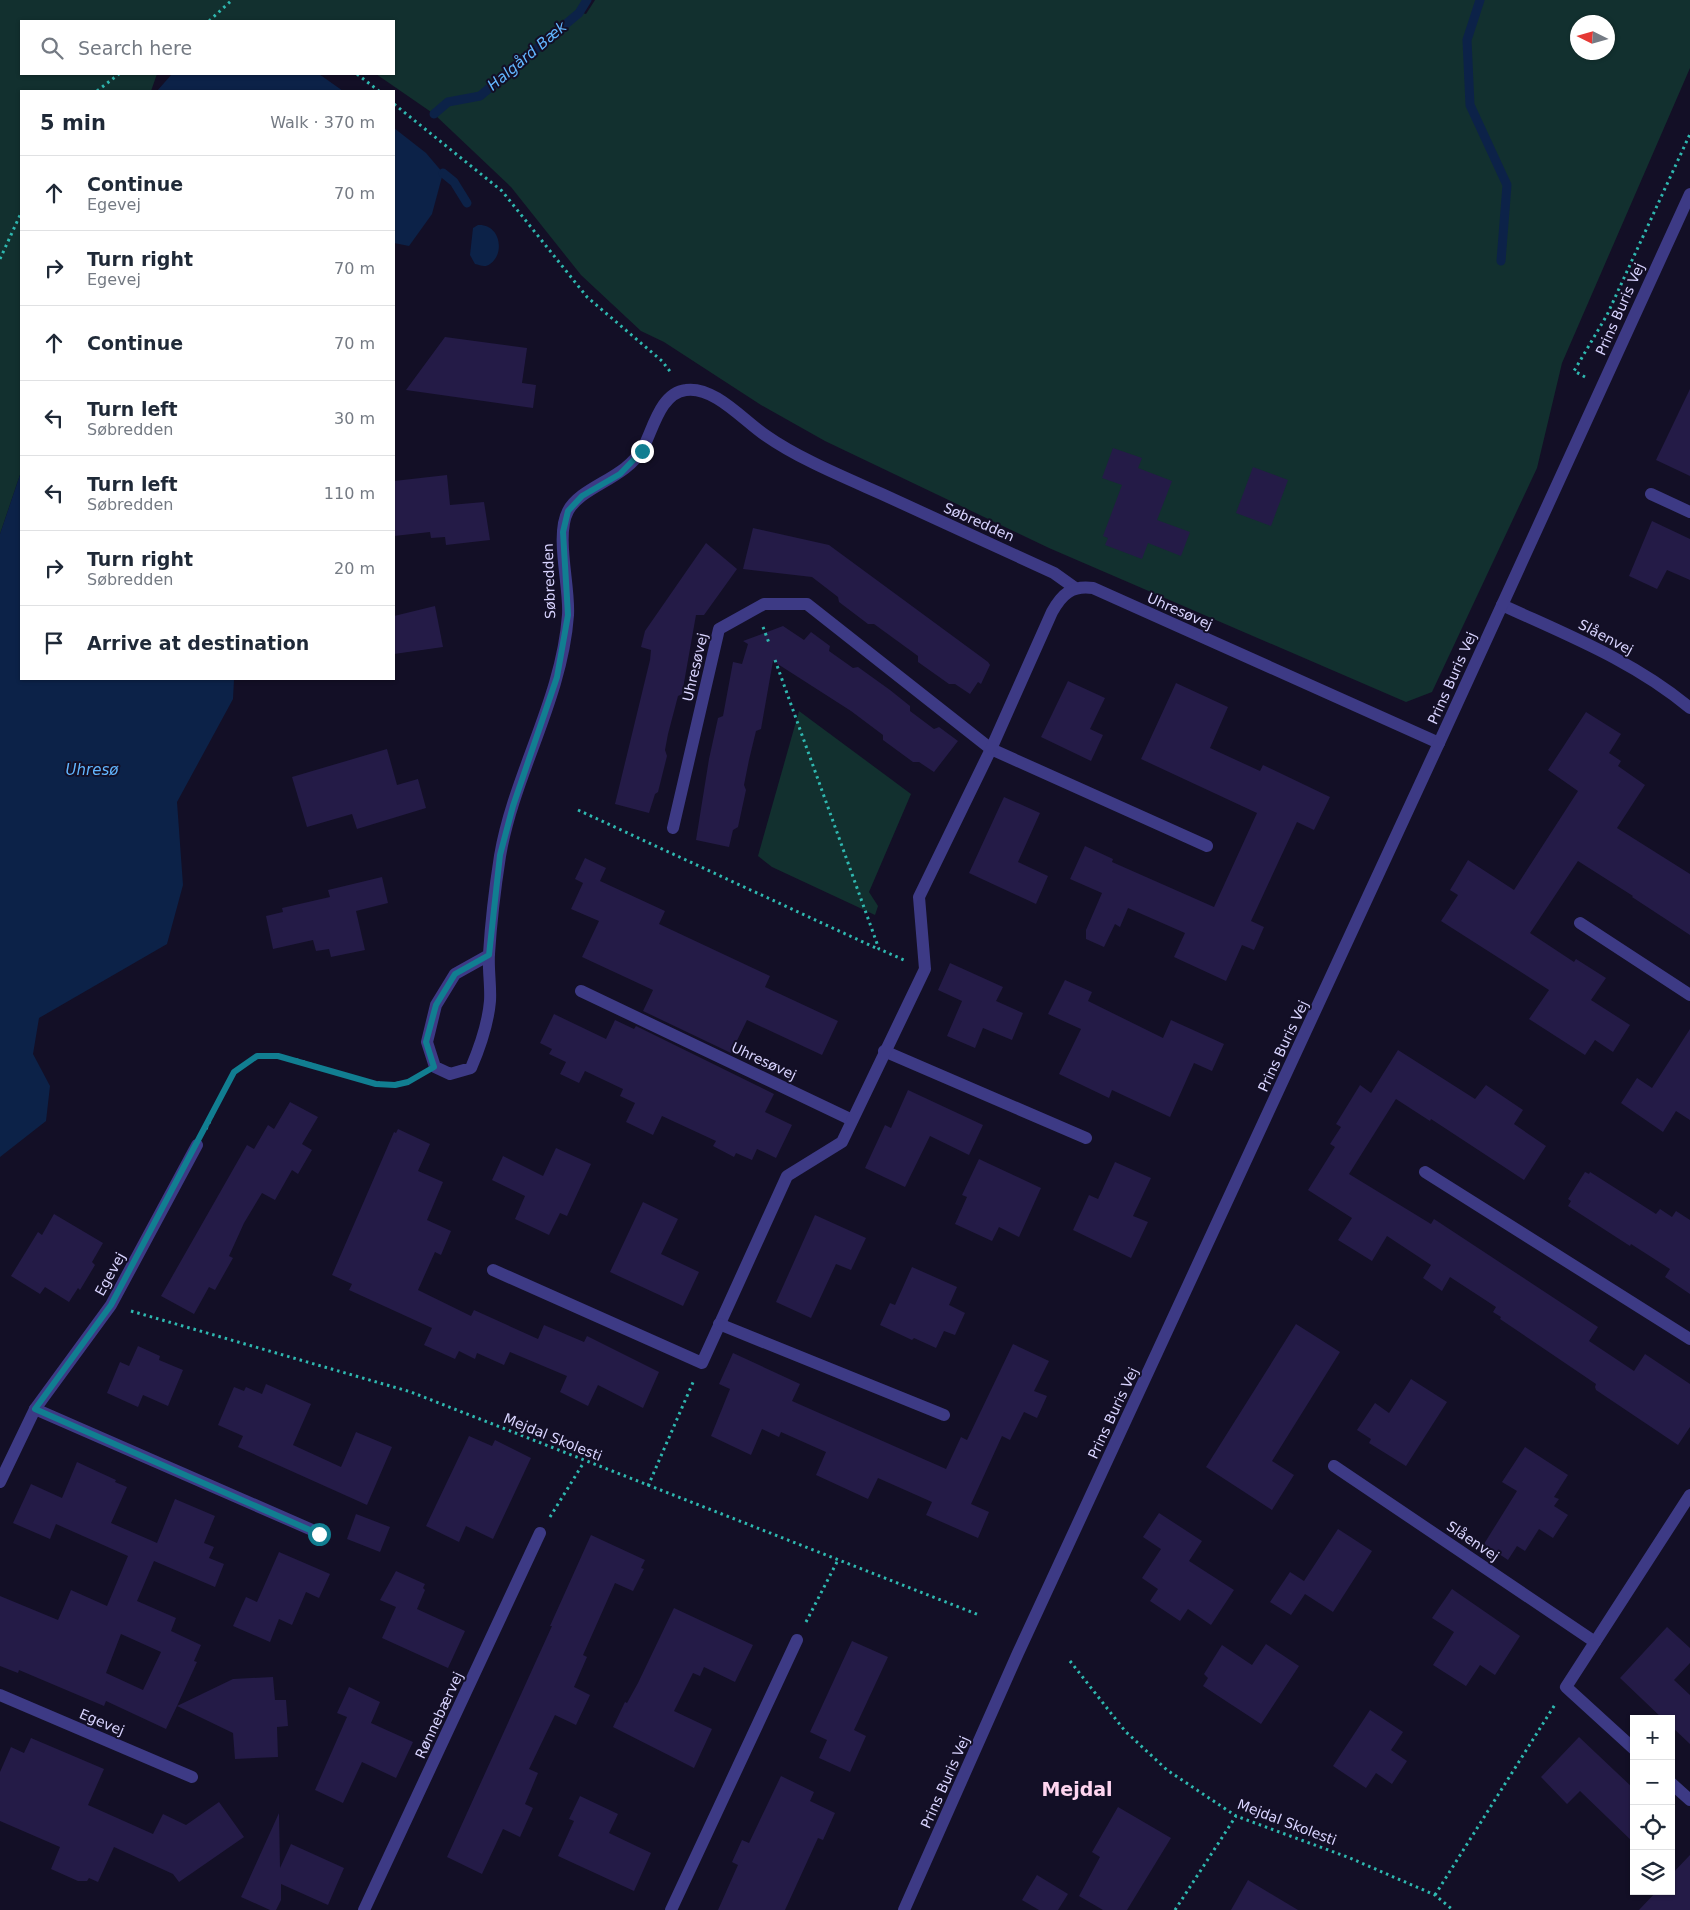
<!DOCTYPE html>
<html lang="en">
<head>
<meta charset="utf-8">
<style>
	body { margin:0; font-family:"DejaVu Sans",sans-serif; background:#f2f2f3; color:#1f2937 }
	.controls { position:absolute; right:15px; bottom:15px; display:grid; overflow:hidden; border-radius:0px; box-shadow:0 1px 4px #0004 }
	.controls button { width:45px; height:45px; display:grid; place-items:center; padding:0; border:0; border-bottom:1px solid #e0e1e3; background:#fff; color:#1f2937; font:25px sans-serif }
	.compass { position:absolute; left:1570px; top:15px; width:45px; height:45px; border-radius:50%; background:#fff; box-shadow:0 1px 4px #0004; rotate:275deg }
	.stop { position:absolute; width:15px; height:15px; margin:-11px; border:4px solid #117e91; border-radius:50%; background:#fff }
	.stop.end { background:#117e91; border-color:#fff; box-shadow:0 1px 5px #0008 }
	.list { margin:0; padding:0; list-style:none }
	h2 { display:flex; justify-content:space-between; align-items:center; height:65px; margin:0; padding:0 20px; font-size:21px }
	h2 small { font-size:16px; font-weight:400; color:#747a83 }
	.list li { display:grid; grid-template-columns:32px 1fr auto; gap:15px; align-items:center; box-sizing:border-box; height:75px; padding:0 20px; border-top:1px solid #e0e1e3 }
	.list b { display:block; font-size:19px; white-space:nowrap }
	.list p { margin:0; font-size:16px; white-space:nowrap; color:#747a83 }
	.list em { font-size:16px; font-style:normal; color:#747a83 }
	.icon { flex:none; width:28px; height:28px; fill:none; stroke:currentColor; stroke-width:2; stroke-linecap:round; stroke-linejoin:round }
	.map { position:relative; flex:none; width:1690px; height:1910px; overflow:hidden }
	.search { position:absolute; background:#fff; box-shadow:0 1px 4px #0004; left:20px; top:20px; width:375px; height:55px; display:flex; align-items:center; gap:12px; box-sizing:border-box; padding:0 18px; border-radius:0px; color:#747a83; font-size:19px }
	.panel { position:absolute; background:#fff; box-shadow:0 1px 4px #0004; left:20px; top:90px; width:375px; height:590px; border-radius:0px }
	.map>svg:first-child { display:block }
	.green { fill:#12302f; fill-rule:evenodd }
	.water { fill:#0c2248 }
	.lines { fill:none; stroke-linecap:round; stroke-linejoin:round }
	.stream { stroke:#0c2248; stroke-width:9 }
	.building { fill:#241b47; fill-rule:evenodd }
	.path { stroke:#2fb8b0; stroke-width:3; stroke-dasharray:2.5 4; stroke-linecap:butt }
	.minor { stroke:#3d3a85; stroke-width:12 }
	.route { stroke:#117e91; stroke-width:6 }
	.labels { text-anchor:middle; stroke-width:4; stroke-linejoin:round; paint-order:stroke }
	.street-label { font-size:14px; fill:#d9d4ff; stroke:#130f26 }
	.water-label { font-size:15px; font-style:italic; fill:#62b6ff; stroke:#130f26 }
	.district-label { font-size:19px; font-weight:bold; fill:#ffd6f0; stroke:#130f26 }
</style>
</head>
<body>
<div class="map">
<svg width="1690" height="1910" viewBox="0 0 1690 1910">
	<rect width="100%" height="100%" fill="#130f26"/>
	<g class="green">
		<path d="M 0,0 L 587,0 L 579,12 L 586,14 L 595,0 L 1690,0 L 1690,68 L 1562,363 L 1537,468 L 1432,692 L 1406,702 L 1049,548 L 825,441 L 761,405 L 664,342 L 641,331 L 581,275 L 511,187 L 434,114 L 376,74 L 394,74 L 394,21 L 21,21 L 21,74 L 157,74 L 151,91 L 21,91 L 21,472 L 0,534 ZM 1578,22 L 1608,22 L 1608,52 L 1578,52 Z"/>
		<polygon points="799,711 911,794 869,892 878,906 875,915 772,867 758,856"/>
	</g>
	<g class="water">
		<polygon points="172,74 319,74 343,91 157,91"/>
		<polygon points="394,128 426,153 443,173 432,214 409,246 394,243"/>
		<path d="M 478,225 C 501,224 505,254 490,264 C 485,268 480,265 475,264 L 470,255 L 473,228 Z"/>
		<polygon points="21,472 21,679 234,679 233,699 177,802 183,885 167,944 39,1018 33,1054 50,1086 46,1121 0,1157 0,534"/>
	</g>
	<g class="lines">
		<g class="stream">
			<polyline points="1480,0 1467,40 1470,105 1507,185 1501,261"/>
			<polyline points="434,114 448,102 480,96 579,13 587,0"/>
			<polyline points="443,173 454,182 467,203"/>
		</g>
	</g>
	<g class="building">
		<polygon points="445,337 527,348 522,383 536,385 533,408 406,390"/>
		<polygon points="1690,389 1690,476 1656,460"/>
		<polygon points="1113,448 1142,458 1138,468 1172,481 1157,520 1190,532 1181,556 1148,543 1142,559 1105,545 1108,538 1103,536 1122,485 1102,478"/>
		<polygon points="1253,467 1288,480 1271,526 1236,513"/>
		<polygon points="447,475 450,505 484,502 490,540 446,545 445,537 431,538 430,532 394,536 394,481"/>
		<polygon points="1652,521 1690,539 1690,580 1667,570 1657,589 1629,576"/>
		<polygon points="753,528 829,545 988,662 990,665 981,684 978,682 970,694 955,684 949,684 918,662 918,656 874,624 868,624 839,602 838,597 812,577 743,569"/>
		<polygon points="706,543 737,569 704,615 696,615 682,694 678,696 668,734 665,750 667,756 658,792 655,794 649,813 615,804 650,660 651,650 641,647 645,631"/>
		<polygon points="435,606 443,647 394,654 394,616"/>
		<polygon points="783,626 804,640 811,632 830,646 829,651 853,668 858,667 890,690 910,706 910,711 934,729 939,727 958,741 934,772 919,762 913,762 883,740 883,735 851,711 773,661 761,729 756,731 749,760 744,785 746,790 738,827 733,830 729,847 696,840 709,759 718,718 723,716 733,662 742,664 748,644 743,641"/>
		<polygon points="1068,681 1105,698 1090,729 1103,735 1091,761 1041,737"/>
		<polygon points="1176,683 1228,707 1210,748 1260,771 1263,765 1330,797 1314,830 1297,822 1251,921 1264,927 1254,950 1242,945 1226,981 1174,957 1185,933 1128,908 1120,927 1115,924 1104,947 1086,939 1086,930 1102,893 1070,879 1085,846 1113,859 1112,862 1214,907 1257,813 1141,759"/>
		<polygon points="1586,712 1621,734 1609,753 1621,761 1618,766 1645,785 1617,828 1690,874 1690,935 1632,897 1633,896 1578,861 1530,933 1574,962 1576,959 1606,978 1591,1000 1630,1025 1613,1052 1595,1040 1585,1055 1529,1019 1549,990 1441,921 1458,895 1450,890 1468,860 1514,890 1578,791 1548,770"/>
		<polygon points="387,749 397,785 418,779 426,808 357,829 352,814 307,827 292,777"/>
		<polygon points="1004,797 1040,813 1018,862 1048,876 1036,904 969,873"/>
		<polygon points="585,858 606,868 600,881 665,911 659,924 770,976 765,987 838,1021 822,1055 747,1020 731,1053 643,1011 653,990 582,957 599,921 571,909 583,883 575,879"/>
		<polygon points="382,877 388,903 356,911 365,950 331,957 329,949 316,951 313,940 273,949 266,916 283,912 282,908 330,897 328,890"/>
		<polygon points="950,963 1003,987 996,1001 1023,1013 1012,1040 983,1028 975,1048 947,1036 962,1001 938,990"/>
		<polygon points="1065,980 1092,992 1088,1001 1163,1038 1171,1020 1224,1044 1212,1071 1194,1063 1170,1117 1112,1090 1109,1098 1059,1074 1081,1029 1048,1014"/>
		<polygon points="554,1014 606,1039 615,1020 634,1029 636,1026 774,1094 765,1112 792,1125 776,1158 757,1149 752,1160 736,1153 734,1157 713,1146 716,1141 662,1116 653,1135 626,1122 635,1103 620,1096 623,1089 585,1071 579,1083 560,1074 566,1062 549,1054 552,1049 540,1043"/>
		<polygon points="1690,1029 1690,1120 1676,1111 1663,1132 1621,1103 1637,1078 1652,1088"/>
		<polygon points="1398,1050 1475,1099 1486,1085 1523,1110 1514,1124 1546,1146 1524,1180 1431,1119 1430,1121 1396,1099 1349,1174 1431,1224 1434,1219 1598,1327 1589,1341 1634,1371 1645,1354 1690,1384 1690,1427 1678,1445 1596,1390 1595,1387 1596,1384 1500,1319 1501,1317 1493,1312 1496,1307 1450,1277 1442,1291 1423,1278 1431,1265 1387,1236 1372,1261 1338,1240 1352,1218 1308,1190 1335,1147 1330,1144 1341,1127 1336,1124 1360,1085 1371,1093"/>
		<polygon points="908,1090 983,1125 969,1155 930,1136 905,1187 865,1168 885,1125 891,1128"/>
		<polygon points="290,1102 318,1117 302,1144 312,1150 298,1174 292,1170 275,1200 262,1193 244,1223 229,1256 233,1258 215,1290 209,1287 194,1314 161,1296 247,1145 254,1149 268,1125 274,1129"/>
		<polygon points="398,1129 430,1144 418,1171 443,1182 427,1220 451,1231 441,1255 435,1252 418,1290 471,1316 474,1310 538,1339 544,1325 584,1342 587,1336 659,1372 643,1408 598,1385 588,1406 560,1392 567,1376 510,1352 504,1365 477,1353 475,1359 459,1351 455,1359 424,1345 432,1328 349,1290 352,1284 332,1275 394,1132 396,1133"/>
		<polygon points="556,1148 591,1164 567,1216 560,1213 549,1235 515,1219 525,1196 492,1180 503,1156 543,1176"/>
		<polygon points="979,1159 1041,1188 1019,1237 999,1227 992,1241 955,1224 967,1197 962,1195"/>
		<polygon points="1115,1162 1151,1178 1133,1216 1148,1222 1131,1258 1073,1230 1089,1195 1098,1199"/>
		<polygon points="1585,1172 1589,1174 1590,1172 1656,1214 1660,1209 1672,1217 1676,1211 1690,1220 1690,1294 1665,1277 1670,1269 1631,1244 1630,1246 1568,1206 1571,1201 1568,1199"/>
		<polygon points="643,1202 678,1219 661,1254 699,1272 683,1306 610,1272"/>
		<polygon points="54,1214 103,1243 92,1262 95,1265 80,1290 78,1288 69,1302 45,1287 40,1294 11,1276 38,1232 42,1235"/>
		<polygon points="815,1215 866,1238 851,1270 836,1264 811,1318 776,1302"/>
		<polygon points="912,1267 957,1287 949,1305 965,1313 955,1335 944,1331 936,1348 914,1338 912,1340 880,1325 890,1303 895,1305"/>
		<polygon points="1296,1324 1340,1352 1272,1461 1294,1475 1272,1510 1206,1467"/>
		<polygon points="1013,1344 1049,1361 1034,1391 1047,1396 1037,1418 1024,1412 1010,1440 1002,1436 971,1504 989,1512 978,1538 926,1515 932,1502 878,1478 868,1499 816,1475 826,1452 781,1432 779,1437 762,1429 751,1455 711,1436 730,1389 719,1384 733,1353 800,1384 792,1401 946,1469 961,1437 967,1440"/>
		<polygon points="138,1346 160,1356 159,1360 183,1370 168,1406 143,1395 138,1407 107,1393 120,1362 129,1366"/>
		<polygon points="1411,1379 1447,1402 1406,1466 1369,1443 1371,1439 1357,1430 1375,1403 1389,1413"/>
		<polygon points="266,1384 311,1404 293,1445 341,1467 356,1432 392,1447 367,1505 238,1447 243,1436 218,1425 234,1387 244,1391 246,1387 262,1394"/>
		<polygon points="469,1436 492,1446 495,1440 531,1458 493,1539 466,1526 459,1542 426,1526"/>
		<polygon points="1525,1447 1568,1475 1554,1497 1559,1499 1554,1506 1568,1515 1553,1538 1539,1529 1525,1551 1517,1546 1508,1560 1484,1544 1517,1491 1502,1482"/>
		<path d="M 77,1462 L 116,1480 L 115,1482 L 127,1487 L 111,1523 L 157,1543 L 175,1499 L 215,1516 L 204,1543 L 214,1547 L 209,1558 L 224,1564 L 215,1587 L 154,1561 L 137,1601 L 176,1618 L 171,1631 L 201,1645 L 194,1661 L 197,1662 L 177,1706 L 233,1679 L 273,1677 L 275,1700 L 286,1700 L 288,1726 L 277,1727 L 278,1757 L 235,1759 L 233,1733 L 177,1706 L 166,1729 L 106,1701 L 104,1706 L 19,1670 L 18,1673 L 0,1666 L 0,1596 L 58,1620 L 71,1590 L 107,1606 L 128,1556 L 56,1524 L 50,1539 L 13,1523 L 31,1484 L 62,1498 ZM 121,1634 L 161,1652 L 143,1690 L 106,1673 Z"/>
		<polygon points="1159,1513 1202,1541 1189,1561 1234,1590 1211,1625 1188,1609 1180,1621 1150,1601 1158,1589 1142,1578 1161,1549 1143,1537"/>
		<polygon points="356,1514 390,1527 380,1552 347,1539"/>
		<polygon points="1338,1529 1372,1551 1333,1612 1305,1594 1291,1615 1270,1602 1290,1572 1304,1581"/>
		<polygon points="591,1535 645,1560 641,1568 644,1569 633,1591 615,1583 583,1655 587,1657 574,1687 590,1695 576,1725 555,1715 529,1769 538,1773 525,1804 533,1808 520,1837 503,1829 482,1874 447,1857 552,1626 550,1626"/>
		<polygon points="279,1552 330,1574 319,1598 306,1592 292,1625 279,1619 270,1642 233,1626 246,1597 257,1602"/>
		<polygon points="396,1571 425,1584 423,1588 425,1590 417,1609 465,1631 448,1668 382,1638 396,1607 380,1600"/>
		<polygon points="1452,1589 1520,1636 1495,1675 1480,1665 1466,1686 1433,1665 1454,1632 1432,1618"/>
		<polygon points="674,1608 753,1645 735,1682 704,1667 700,1676 693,1673 674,1711 712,1729 694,1768 613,1727 625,1702 627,1703 638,1683"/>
		<polygon points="1667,1627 1690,1648 1690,1663 1674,1680 1690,1695 1690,1744 1671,1726 1671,1719 1663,1719 1620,1678"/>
		<polygon points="852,1641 888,1657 854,1730 866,1736 850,1772 819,1758 827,1740 810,1732"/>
		<polygon points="1266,1644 1299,1666 1261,1724 1203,1686 1208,1678 1204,1674 1222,1645 1252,1665"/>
		<polygon points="349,1687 380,1702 371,1723 413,1742 396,1778 362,1762 343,1803 315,1790 347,1717 337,1713"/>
		<polygon points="1370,1710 1403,1732 1391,1750 1407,1761 1392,1784 1376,1773 1366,1788 1333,1766"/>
		<polygon points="1579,1737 1634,1789 1634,1843 1580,1791 1567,1804 1541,1777"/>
		<polygon points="31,1738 104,1769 88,1805 153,1834 163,1814 186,1825 219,1802 244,1837 179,1882 173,1874 114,1847 98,1882 89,1878 87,1881 78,1881 51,1869 60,1847 0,1821 0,1772 11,1747 24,1753"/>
		<polygon points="781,1776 814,1792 810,1801 835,1813 823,1840 818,1838 785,1910 718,1910 738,1865 732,1862 742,1840 749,1843"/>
		<polygon points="580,1796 618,1814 609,1833 651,1853 634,1891 558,1856 574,1821 569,1819"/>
		<polygon points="1118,1807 1171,1838 1127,1910 1103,1910 1079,1896 1100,1857 1092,1852"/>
		<polygon points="279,1813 280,1868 291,1844 344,1868 328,1905 281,1884 281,1900 276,1910 270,1910 241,1897"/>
		<polygon points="1690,1855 1690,1910 1639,1910 1657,1891 1671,1891 1671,1875"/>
		<polygon points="1037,1875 1068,1894 1058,1910 1039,1910 1022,1900"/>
		<polygon points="1248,1880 1298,1910 1231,1910"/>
	</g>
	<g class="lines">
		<g class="path">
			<polyline points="209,21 232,0"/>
			<polyline points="357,74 379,91"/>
			<polyline points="97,91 119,74"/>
			<polyline points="394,104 502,191 587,297 662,361 672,374"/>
			<polyline points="0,259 21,213"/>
			<polyline points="1585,377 1574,371 1607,315 1690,134"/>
			<polyline points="763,627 769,643"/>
			<polyline points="775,660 879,949 904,960"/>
			<polyline points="578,810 878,949"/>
			<path d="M 206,1129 C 215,1111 222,1090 234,1074 C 273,1020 364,1109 419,1076"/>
			<polyline points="131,1311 411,1392 979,1615"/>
			<polyline points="648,1486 694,1380"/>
			<polyline points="550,1517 584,1462"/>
			<polyline points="806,1622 838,1560"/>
			<polyline points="1070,1661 1125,1731 1167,1770 1236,1816 1350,1858 1435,1895 1453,1910"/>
			<polyline points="1435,1895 1556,1703"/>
			<polyline points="1175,1910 1236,1816"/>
		</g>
		<g class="minor">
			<polyline points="1651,494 1690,512"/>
			<path d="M 1502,605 C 1567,635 1634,661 1690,708"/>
			<polyline points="673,828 719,629 764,604 807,604 991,749 1207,846"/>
			<polyline points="1580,923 1690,995"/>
			<path d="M 489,955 L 455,974 L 436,1005 L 427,1042 L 435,1067 L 450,1074 L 471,1068 C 480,1047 488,1024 490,1001 C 491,986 488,970 489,954 C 491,922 495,888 500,856 C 514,774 562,699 568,615 C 570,587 555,535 568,511 C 581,486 626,479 643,448 C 653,430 660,393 686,390 C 714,386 743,420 765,435 C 799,459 846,478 884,495 C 941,521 997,547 1054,573 L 1075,588"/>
			<polyline points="581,991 852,1120"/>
			<polyline points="884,1051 1086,1138"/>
			<polyline points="1425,1172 1690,1339"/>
			<path d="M 493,1270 L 702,1363 L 787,1176 L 842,1142 L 925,969 L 919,897 L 991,749 L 1052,612 C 1062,594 1072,585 1093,588 L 1439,743"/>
			<polyline points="719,1324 944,1415"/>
			<polyline points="35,1409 319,1533"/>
			<polyline points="1334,1466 1595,1642"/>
			<polyline points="0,1482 35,1409 111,1305 197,1145"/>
			<polyline points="0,1695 192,1777"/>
			<polyline points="1634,1749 1566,1687 1690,1495"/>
			<polyline points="1671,1783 1690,1800"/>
			<polyline points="364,1910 540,1533"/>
			<polyline points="671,1910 797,1640"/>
			<polyline points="904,1910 1018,1653 1439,743 1690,194"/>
		</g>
	</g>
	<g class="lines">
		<polyline class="route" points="319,1534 35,1409 111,1305 234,1072 257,1056 278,1056 376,1084 395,1085 408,1082 434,1067 426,1042 436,1005 455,974 489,955 500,855 513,806 557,677 568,615 563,532 568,511 582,496 620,474 642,451"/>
	</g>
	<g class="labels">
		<g class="street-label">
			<text transform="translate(1620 309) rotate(-66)" y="5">Prins Buris Vej</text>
			<text transform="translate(979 522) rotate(24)" y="5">Søbredden</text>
			<text transform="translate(549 581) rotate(-92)" y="5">Søbredden</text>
			<text transform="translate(1180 611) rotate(24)" y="5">Uhresøvej</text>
			<text transform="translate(1606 637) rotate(28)" y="5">Slåenvej</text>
			<text transform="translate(695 667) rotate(-77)" y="5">Uhresøvej</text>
			<text transform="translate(1452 678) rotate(-66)" y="5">Prins Buris Vej</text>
			<text transform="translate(1283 1046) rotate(-65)" y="5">Prins Buris Vej</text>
			<text transform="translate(764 1061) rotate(25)" y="5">Uhresøvej</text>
			<text transform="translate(110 1274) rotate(-61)" y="5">Egevej</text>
			<text transform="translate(1113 1413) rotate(-65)" y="5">Prins Buris Vej</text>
			<text transform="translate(553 1437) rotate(22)" y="5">Mejdal Skolesti</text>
			<text transform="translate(1473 1541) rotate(34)" y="5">Slåenvej</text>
			<text transform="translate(439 1715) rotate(-65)" y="5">Rønnebærvej</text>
			<text transform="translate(102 1722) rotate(23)" y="5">Egevej</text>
			<text transform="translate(945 1782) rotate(-66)" y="5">Prins Buris Vej</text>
			<text transform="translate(1287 1822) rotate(21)" y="5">Mejdal Skolesti</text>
		</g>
		<g class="water-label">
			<text transform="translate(527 56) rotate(-40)" y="5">Halgård Bæk</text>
			<text x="92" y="775">Uhresø</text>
		</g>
		<g class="district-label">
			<text x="1077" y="1796">Mejdal</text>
		</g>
	</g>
</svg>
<div class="controls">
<button>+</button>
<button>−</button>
<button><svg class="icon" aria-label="locate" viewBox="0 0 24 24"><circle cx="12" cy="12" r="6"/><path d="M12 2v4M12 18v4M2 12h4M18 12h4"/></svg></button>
<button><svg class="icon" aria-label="layers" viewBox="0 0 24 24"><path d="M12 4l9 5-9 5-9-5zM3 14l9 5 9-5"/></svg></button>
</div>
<svg class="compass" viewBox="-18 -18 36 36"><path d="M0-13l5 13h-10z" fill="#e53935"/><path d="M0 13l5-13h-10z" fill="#747a83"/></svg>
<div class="stop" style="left:319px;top:1534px"></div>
<div class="stop end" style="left:642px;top:451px"></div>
<div class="search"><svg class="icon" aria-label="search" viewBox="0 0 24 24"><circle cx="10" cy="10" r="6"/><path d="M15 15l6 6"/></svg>Search here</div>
<section class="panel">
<h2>5 min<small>Walk · 370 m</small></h2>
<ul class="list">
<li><svg class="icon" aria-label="ahead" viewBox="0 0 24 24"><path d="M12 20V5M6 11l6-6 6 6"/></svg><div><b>Continue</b><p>Egevej</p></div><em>70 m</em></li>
<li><svg class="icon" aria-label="right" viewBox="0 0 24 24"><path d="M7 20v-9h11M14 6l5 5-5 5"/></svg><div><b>Turn right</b><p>Egevej</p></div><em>70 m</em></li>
<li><svg class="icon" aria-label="ahead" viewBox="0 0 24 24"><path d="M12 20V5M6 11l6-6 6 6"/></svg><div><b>Continue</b></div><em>70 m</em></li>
<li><svg class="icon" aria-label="left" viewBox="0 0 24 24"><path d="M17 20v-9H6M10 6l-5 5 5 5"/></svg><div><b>Turn left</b><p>Søbredden</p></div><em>30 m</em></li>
<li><svg class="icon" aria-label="left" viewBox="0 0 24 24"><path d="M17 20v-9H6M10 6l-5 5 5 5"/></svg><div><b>Turn left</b><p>Søbredden</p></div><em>110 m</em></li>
<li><svg class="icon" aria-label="right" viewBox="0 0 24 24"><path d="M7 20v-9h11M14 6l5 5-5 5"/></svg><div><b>Turn right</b><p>Søbredden</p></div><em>20 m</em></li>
<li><svg class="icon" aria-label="arrive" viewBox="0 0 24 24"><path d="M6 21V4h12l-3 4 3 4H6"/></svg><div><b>Arrive at destination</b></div></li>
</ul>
</section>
</div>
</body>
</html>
